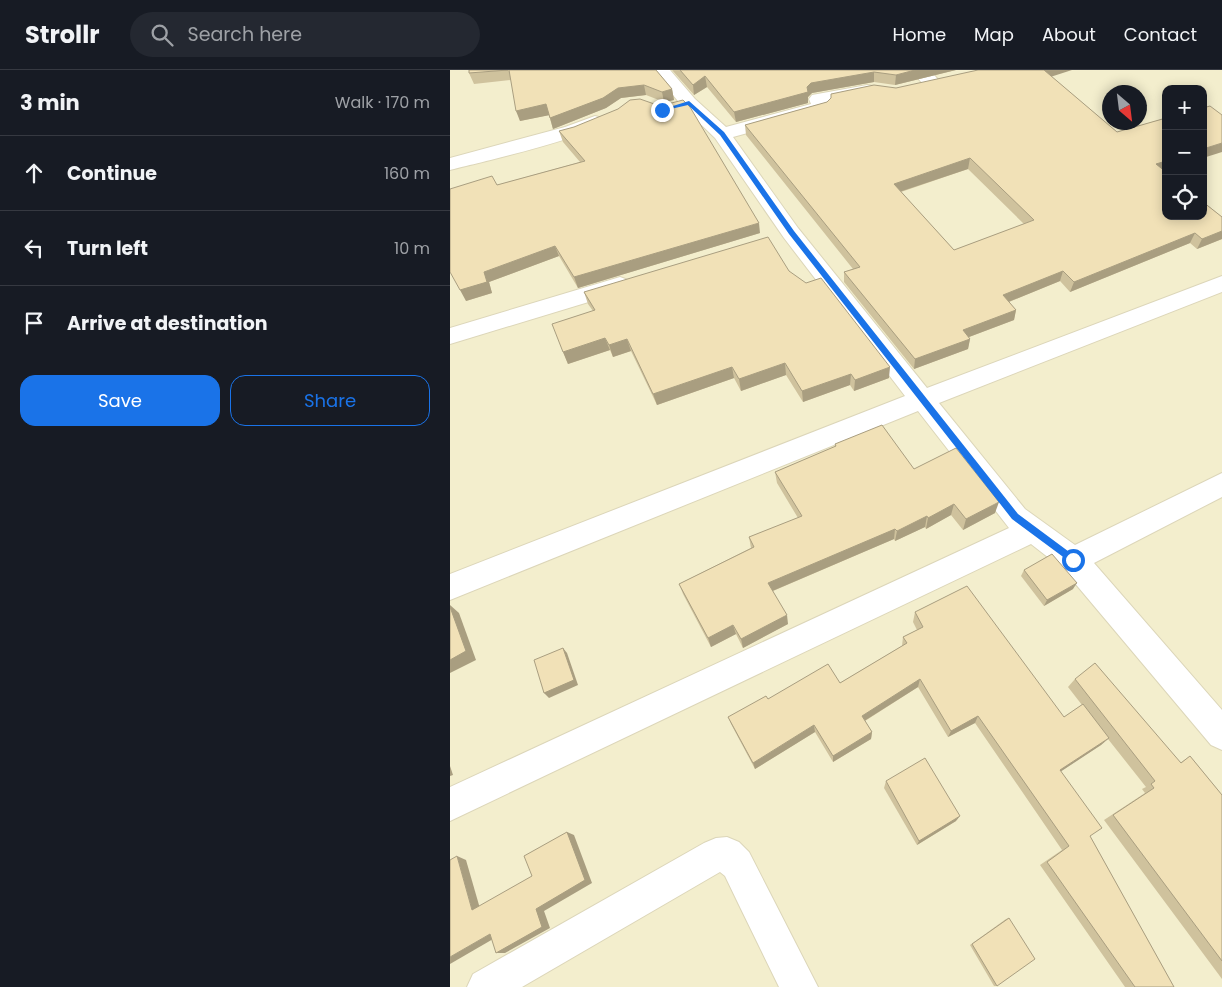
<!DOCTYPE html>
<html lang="en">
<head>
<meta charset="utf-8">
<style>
	body { margin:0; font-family:Poppins,sans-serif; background:#242831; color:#f1f3f6 }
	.controls { position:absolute; right:15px; top:15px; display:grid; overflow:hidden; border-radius:10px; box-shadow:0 2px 12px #0003 }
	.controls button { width:45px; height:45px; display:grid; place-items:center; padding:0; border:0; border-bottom:1px solid #363941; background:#171b24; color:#f1f3f6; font:25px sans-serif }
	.compass { position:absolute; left:652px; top:15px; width:45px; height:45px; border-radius:50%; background:#171b24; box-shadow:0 2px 12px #0003; rotate:152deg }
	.stop { position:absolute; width:15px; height:15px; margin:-11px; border:4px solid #1a73e8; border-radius:50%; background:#fff }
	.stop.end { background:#1a73e8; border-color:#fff; box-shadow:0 1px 5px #0008 }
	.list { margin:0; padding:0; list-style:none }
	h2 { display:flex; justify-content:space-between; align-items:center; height:65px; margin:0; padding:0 20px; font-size:21px }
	h2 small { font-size:16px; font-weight:400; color:#9ea1a6 }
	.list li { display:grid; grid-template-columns:32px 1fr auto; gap:15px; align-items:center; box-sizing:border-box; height:75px; padding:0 20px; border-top:1px solid #363941 }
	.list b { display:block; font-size:19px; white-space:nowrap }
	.list em { font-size:16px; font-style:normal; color:#9ea1a6 }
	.actions { display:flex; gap:10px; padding:15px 20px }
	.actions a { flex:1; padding:11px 0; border:1px solid #1a73e8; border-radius:15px; text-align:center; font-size:18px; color:#1a73e8 }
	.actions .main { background:#1a73e8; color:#fff }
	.icon { flex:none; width:28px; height:28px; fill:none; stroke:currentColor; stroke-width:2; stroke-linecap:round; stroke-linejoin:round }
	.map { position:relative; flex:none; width:772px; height:917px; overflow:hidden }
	header { display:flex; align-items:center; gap:30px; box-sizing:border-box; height:70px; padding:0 25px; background:#171b24; border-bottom:1px solid #363941 }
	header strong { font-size:24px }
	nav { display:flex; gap:28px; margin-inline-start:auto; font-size:18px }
	.search { width:350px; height:45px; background:#242831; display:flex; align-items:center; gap:12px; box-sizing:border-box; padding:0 18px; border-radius:28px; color:#9ea1a6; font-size:19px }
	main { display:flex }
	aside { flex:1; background:#171b24 }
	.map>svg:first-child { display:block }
	.residential { fill:#f3eecd; fill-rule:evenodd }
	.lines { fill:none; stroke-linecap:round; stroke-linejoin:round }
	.minor-casing { stroke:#dcd6b9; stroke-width:2 }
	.minor { fill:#fff; fill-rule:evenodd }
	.wall { fill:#cfc29d; fill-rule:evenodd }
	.shaded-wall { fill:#a99e80 }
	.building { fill:#f1e1b7; stroke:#a99e80; fill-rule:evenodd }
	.route { fill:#1a73e8 }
</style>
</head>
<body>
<header>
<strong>Strollr</strong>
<div class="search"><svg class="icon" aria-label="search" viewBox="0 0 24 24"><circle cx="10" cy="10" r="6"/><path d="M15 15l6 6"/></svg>Search here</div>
<nav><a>Home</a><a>Map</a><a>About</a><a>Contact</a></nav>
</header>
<main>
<aside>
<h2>3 min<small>Walk · 170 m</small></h2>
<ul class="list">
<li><svg class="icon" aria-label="ahead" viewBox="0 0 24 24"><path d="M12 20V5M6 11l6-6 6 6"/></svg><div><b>Continue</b></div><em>160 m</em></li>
<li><svg class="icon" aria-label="left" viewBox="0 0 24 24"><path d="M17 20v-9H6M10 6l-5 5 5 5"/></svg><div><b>Turn left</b></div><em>10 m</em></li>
<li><svg class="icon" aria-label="arrive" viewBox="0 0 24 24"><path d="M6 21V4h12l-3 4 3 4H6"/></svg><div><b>Arrive at destination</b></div></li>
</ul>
<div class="actions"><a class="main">Save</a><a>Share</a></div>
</aside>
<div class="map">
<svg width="772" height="917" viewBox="0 0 772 917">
	<rect width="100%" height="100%" fill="#fcfadf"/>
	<path class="residential" d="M 0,0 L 772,0 L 772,917 L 0,917 ZM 716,19 L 753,19 L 753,146 L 716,146 ZM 660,22 L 690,22 L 690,52 L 660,52 Z"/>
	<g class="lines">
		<defs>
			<g id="minor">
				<polygon points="202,0 220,0 245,29 276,57 361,34 359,29 362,25 417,15 423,16 426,20 423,24 378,32 380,37 377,41 283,67 348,158 477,318 772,206 772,222 489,333 575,439 625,475 772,403 772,427 644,493 772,640 772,680 761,675 613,499 581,474 0,751 0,717 559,458 468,341 0,530 0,504 455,326 334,168 265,68 233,37"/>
				<path d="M 462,0 L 480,0 L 490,12 L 487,16 C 474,19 469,10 462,0 Z"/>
				<path d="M 145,46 L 152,48 L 154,52 C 145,66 24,94 0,100 L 0,88 L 115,57 Z"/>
				<polygon points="170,207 178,210 181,215 178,220 0,274 0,258"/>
				<polygon points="277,767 289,772 299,782 368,917 329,917 289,835 275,806 270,802 72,917 17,917 23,904 254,773 266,768"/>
			</g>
		</defs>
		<use href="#minor" class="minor-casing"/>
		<use href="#minor" class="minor"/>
	</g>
	<g class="wall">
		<polygon points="19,0 206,0 222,19 224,30 214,32 196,25 171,28 156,38 103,59 99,45 70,51 61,10 24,14 19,3"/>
		<polygon points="222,0 506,0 445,15 424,12 362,23 358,27 358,33 286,52 257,17 244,25"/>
		<path d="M 602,7 L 667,62 L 716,48 L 716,100 L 714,100 L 772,147 L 772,169 L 747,179 L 740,173 L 620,222 L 610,211 L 559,232 L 566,240 L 564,250 L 519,267 L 520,269 L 518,279 L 464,299 L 394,212 L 394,202 L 403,199 L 296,65 L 295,55 L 377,32 L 381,29 L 381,24 ZM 518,99 L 574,154 L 504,180 L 451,122 Z"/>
		<polygon points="109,61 310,163 128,218 109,186 39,212 42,223 16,231 47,115 130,92 113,72"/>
		<polygon points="339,201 439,308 404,321 400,315 353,332 336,305 291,321 284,308 207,335 181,281 163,287 160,280 118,294 113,282 143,241 138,234 134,222"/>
		<polygon points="385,374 464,399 545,443 513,460 501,445 476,459 475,457 445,471 444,469 323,521 338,554 293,578 286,564 261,577 233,524 229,514 301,478 299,467 348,448 327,413 325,402 385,377"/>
		<polygon points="574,500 623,519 594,536 571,506"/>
		<polygon points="465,542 614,647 632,635 618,617 625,609 730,693 740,686 772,725 772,909 654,750 695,723 692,719 696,717 658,669 651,675 611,701 640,766 724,917 675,917 590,795 612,780 525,653 498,667 468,617 415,651 422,662 421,669 383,692 365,662 305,699 281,654 278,647 318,629 390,613 452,576 453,567 467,560 463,552"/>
		<polygon points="436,711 506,751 467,775 434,718"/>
		<polygon points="559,848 547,916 544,916 520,875 556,849"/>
	</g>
	<g class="shaded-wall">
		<polygon points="465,0 506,0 445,15 446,5"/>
		<polygon points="593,0 622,0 591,10"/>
		<polygon points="424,2 424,12 362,23 358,27 358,33 286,52 284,42 357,17 361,13"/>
		<polygon points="255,6 257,17 244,25 243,15"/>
		<polygon points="194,15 196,25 171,28 156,38 103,59 100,48 168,18"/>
		<polygon points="222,19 224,30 214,32 212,22"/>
		<polygon points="96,34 100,45 70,51 66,41"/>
		<polygon points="772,73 772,82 753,88 753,79"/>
		<polygon points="520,88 518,99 443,124 444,114"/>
		<polygon points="716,91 716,100 701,104 706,94"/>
		<polygon points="309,153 310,163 128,218 124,207"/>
		<polygon points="772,161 772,169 747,179 752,169"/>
		<polygon points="745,163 740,173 620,222 624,212"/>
		<polygon points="105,176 109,186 39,212 42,223 16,231 10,220 34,202"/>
		<polygon points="613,201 610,211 551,235 553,225"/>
		<polygon points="566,240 564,250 511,270 513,260"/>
		<polygon points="155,268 160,280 118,294 113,282"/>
		<polygon points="177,269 181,281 163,287 159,275"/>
		<polygon points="520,269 518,279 464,299 465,289"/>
		<polygon points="335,293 336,305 291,321 289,309"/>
		<polygon points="282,297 284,308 207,335 203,324"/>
		<polygon points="440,297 439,308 404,321 405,310"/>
		<polygon points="401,304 400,315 353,332 352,321"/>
		<polygon points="549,432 545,443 513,460 516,449"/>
		<polygon points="504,434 501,445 476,459 478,448"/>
		<polygon points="477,446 475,457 445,471 447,461"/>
		<polygon points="445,459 444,469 320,522 318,513"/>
		<polygon points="627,513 623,519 594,536 597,530"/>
		<polygon points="0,535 9,543 26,590 0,603"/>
		<polygon points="337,545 338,554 293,578 291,569"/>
		<polygon points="283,555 286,564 261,577 258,568"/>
		<polygon points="113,578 117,583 128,615 99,628 94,623"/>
		<polygon points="470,609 468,617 411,653 412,646"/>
		<polygon points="528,646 525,653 498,667 501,661"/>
		<polygon points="364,655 365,662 305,699 303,693"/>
		<polygon points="422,662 421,669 383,692 383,686"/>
		<polygon points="659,668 651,675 604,706 610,700"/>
		<polygon points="0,696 3,705 0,706"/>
		<polygon points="510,746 506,751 467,775 469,771"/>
		<polygon points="117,762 124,765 142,813 94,841 100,858 55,883 46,883 86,839"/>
		<polygon points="7,786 16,790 31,842 22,840"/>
		<polygon points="40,864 50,865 0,894 0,887"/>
	</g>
	<g class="building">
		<polygon points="19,0 58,0 19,3"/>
		<polygon points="59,0 206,0 222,19 212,22 194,15 168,18 153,28 100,48 96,34 66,41"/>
		<polygon points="230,0 465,0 446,5 424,2 361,13 357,17 358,22 284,42 255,6 243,15"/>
		<path d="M 528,0 L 594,0 L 667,62 L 716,48 L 716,91 L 706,94 L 716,102 L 716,146 L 753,146 L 753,132 L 772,147 L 772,161 L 752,169 L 745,163 L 624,212 L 613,201 L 553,225 L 566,240 L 513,260 L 520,269 L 465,289 L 394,202 L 410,197 L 295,55 L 377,32 L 381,28 L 381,24 L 424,15 L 446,18 ZM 520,88 L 584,150 L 504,180 L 444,114 Z"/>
		<polygon points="190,29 210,36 233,30 240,37 309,153 124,207 105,176 34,202 37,212 10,220 0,202 0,119 42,106 47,115 135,91 109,61 124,57 168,39 180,30"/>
		<polygon points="760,36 772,45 772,73 753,79 753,38"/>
		<polygon points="318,167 339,201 356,213 371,208 440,297 405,310 401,304 352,321 335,293 289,309 282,297 203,324 177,269 159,275 155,268 113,282 102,254 145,240 134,222"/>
		<polygon points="432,355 464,399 506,378 549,432 516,449 504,434 478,448 477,446 447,461 445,459 318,513 337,545 291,569 283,555 258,568 229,514 304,477 299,467 352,446 325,402 386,376 385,374"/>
		<polygon points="602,484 627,513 597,530 574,500"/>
		<polygon points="517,516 614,647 633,634 659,668 610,700 652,758 640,766 724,917 685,917 597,792 619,776 528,646 501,661 470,609 412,646 422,662 383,686 364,655 303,693 278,647 316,626 318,629 378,594 390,613 457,573 453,567 473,557 465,542"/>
		<polygon points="0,537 16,581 0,590"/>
		<polygon points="113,578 124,610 94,623 84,590"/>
		<polygon points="645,593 731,693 740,686 772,725 772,891 663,745 704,718 701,714 705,711 625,609"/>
		<polygon points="475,688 510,746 469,771 436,711"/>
		<polygon points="117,762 135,810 86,839 92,857 46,883 40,864 0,887 0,790 7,786 22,840 82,806 74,786"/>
		<polygon points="559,848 585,889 547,916 522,874"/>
	</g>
	<polygon class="route" points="239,31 274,62 344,161 568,444 626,487 626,492 620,492 562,449 339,164 270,65 238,35 212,41 210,40"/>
</svg>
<div class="controls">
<button>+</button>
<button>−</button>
<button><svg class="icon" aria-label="locate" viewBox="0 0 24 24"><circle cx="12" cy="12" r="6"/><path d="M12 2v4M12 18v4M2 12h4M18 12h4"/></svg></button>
</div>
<svg class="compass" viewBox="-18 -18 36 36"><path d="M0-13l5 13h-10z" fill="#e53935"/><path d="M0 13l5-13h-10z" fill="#9ea1a6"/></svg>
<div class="stop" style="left:623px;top:490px"></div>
<div class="stop end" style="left:212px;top:40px"></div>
</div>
</main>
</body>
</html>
